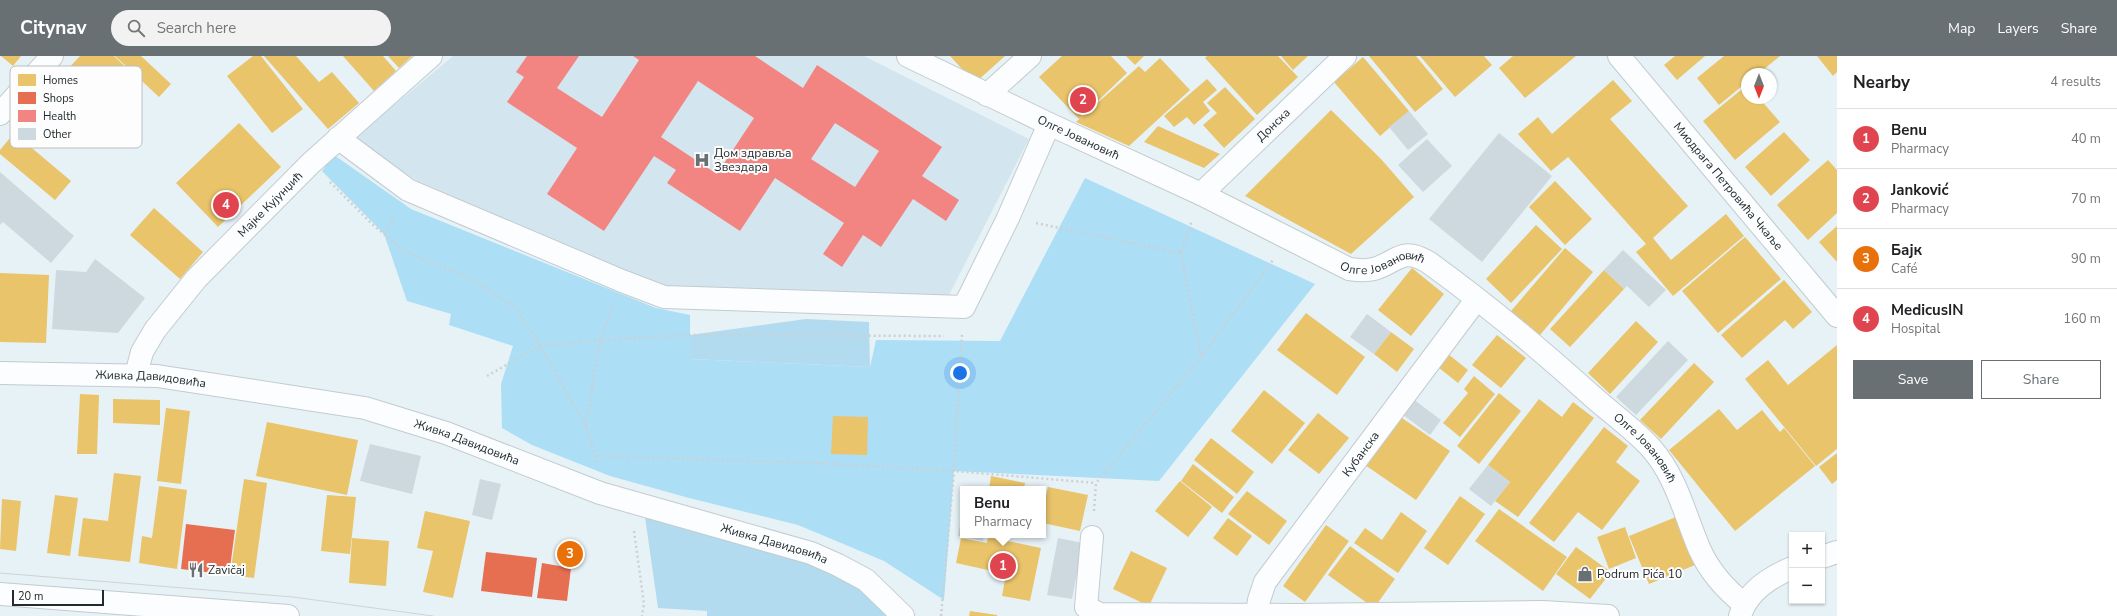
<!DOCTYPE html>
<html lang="en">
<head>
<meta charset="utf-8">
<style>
  :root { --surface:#fff; --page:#f2f2f2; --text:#202124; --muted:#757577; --line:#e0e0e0; --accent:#687074 }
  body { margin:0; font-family:"Nunito Sans",sans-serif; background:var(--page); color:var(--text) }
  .controls { position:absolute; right:12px; bottom:12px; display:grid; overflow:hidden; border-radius:0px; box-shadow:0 1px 3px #0004 }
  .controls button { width:36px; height:36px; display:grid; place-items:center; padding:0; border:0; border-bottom:1px solid var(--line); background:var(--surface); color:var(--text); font:20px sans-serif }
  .compass { position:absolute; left:1741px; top:12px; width:36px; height:36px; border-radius:50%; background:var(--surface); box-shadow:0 1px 3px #0004; rotate:180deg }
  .scale { position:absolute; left:12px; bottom:10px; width:92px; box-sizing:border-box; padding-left:4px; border:2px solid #232a2d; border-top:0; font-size:11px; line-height:14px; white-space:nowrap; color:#232a2d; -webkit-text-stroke:3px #fdfdfd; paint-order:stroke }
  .you { position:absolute; left:960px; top:317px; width:14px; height:14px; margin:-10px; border:3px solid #fff; border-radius:50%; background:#1a73e8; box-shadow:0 0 0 6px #1a73e833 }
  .badge { display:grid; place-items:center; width:26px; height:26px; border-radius:50%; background:var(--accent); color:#fff; font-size:13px; font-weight:700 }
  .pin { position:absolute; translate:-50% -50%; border:2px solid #fff; box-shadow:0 1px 4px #0006 }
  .popup { position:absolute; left:960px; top:430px; width:86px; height:52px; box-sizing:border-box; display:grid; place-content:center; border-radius:0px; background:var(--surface); filter:drop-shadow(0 1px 3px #0005); font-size:13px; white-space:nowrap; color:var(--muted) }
  .popup b { font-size:15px; color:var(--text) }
  .popup::after { content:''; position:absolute; left:50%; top:100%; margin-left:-8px; border:8px solid transparent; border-top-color:var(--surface) }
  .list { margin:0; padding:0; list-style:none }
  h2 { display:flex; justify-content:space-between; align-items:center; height:52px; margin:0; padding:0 16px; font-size:17px }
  h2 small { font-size:13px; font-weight:400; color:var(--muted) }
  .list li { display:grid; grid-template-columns:26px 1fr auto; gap:12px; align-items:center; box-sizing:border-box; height:60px; padding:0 16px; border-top:1px solid var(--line) }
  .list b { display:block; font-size:15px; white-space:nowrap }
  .list p { margin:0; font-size:13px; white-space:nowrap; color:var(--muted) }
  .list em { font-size:13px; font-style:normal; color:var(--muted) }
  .actions { display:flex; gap:8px; padding:12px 16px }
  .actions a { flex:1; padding:9px 0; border:1px solid var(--accent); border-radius:0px; text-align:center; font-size:14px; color:var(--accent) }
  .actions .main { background:var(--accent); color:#fff }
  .icon { flex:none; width:22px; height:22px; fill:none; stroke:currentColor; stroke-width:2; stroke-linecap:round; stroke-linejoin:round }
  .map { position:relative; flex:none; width:1837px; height:560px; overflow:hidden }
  header { display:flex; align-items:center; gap:24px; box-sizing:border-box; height:56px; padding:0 20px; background:var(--accent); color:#fff }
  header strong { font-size:19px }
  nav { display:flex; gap:22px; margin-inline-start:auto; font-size:14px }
  .search { width:280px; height:36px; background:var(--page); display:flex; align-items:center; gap:10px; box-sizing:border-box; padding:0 14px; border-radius:22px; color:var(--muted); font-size:15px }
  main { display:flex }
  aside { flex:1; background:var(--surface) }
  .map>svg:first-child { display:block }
  .built { fill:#d3e6ef }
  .green { fill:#b2dbf0 }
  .forest { fill:#acdef5 }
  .homes { fill:#e9c46a }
  .shops { fill:#e76f51 }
  .health { fill:#f28482; fill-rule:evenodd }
  .building { fill:#cdd9df }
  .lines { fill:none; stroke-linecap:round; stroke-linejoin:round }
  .minor-casing { stroke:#c3cbcf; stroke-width:24 }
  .major-casing { stroke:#c3cbcf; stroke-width:24 }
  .path { stroke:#cdd0d2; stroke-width:2.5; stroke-dasharray:2 3; stroke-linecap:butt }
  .minor { stroke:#fbfdfe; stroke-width:22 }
  .major { stroke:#fbfdfe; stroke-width:22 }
  .tram { stroke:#cfd3d4; stroke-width:1 }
  .labels { text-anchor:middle; stroke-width:4; stroke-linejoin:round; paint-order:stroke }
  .street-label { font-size:12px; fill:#232a2d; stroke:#fdfdfd }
  .poi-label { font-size:12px; fill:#232a2d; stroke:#fdfdfd; text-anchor:start }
  .key { fill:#fdfdfd; stroke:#bcbebf; stroke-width:1 }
  .key-label { font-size:11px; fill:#232a2d }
</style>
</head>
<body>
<header>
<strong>Citynav</strong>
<div class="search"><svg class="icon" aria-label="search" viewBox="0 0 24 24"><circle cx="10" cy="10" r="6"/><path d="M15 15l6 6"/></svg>Search here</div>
<nav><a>Map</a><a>Layers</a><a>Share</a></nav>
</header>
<main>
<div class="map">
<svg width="1837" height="560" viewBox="0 0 1837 560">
  <rect width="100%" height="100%" fill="#e7f2f7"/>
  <path class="built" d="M 453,0 L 864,0 L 1029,83 L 949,239 L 669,231 L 623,214 L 416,124 L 354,83 Z"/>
  <g class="green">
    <path d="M 806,263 L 869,266 L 870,311 L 690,303 L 690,279 Z"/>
    <path d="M 645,461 L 810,506 L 866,535 L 892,560 L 707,560 L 707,555 L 658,552 Z"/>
  </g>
  <path class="forest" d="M 334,99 L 411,153 L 656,252 L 690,259 L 690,303 L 870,311 L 876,284 L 1000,285 L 1085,122 L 1315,228 L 1159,425 L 954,415 L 944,544 L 884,505 L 798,469 L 689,442 L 610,420 L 532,389 L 502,372 L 501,328 L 513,290 L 449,269 L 451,258 L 407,245 L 384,178 L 322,115 Z"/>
  <g class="homes">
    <path d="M 1,0 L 21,0 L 13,10 Z"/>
    <path d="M 80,0 L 114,0 L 140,25 L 109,58 L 65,16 Z"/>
    <path d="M 115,0 L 141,0 L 171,28 L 159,41 Z"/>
    <path d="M 253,0 L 261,0 L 303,53 L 272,77 L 227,20 Z"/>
    <path d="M 264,0 L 296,0 L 319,26 L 332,16 L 359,47 L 328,73 Z"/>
    <path d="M 343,0 L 383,0 L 396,15 L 374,35 Z"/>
    <path d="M 388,0 L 412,0 L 399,12 Z"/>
    <path d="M 950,0 L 1005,0 L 975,27 Z"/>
    <path d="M 1062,0 L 1111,0 L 1127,17 L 1079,63 L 1039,21 Z"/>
    <path d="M 1126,0 L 1144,0 L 1135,9 Z"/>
    <path d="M 1207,0 L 1278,0 L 1298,21 L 1257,59 L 1205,2 Z"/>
    <path d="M 1281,0 L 1308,0 L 1293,14 Z"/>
    <path d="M 1369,0 L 1416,0 L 1443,33 L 1415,56 Z"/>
    <path d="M 1420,0 L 1484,0 L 1492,9 L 1455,41 Z"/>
    <path d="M 1513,0 L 1576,0 L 1525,42 L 1499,12 Z"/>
    <path d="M 1675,0 L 1705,0 L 1677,24 L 1664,9 Z"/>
    <path d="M 1724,0 L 1780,0 L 1758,18 L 1747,18 L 1747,26 L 1719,49 L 1697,22 Z"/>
    <path d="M 1817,0 L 1837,0 L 1837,16 L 1833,20 Z"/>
    <path d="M 1363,1 L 1409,55 L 1380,80 L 1334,26 Z"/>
    <path d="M 1160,2 L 1190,34 L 1129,90 L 1076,66 L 1139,10 L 1145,16 Z"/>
    <path d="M 1207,23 L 1217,34 L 1203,46 L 1210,55 L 1194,69 L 1187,61 L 1174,71 L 1164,60 Z"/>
    <path d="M 1613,24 L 1632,45 L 1610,63 L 1688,150 L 1653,182 L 1671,204 L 1726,158 L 1744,180 L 1673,240 L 1636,196 L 1646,188 L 1568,101 L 1551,115 L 1518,78 L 1538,61 L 1552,78 Z"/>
    <path d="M 1747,29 L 1747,42 L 1759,42 L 1780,66 L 1735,104 L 1703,65 Z"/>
    <path d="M 1225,31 L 1255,63 L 1224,92 L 1203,69 L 1217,57 L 1207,47 Z"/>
    <path d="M 1331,54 L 1381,103 L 1414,141 L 1351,198 L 1245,140 Z"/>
    <path d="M 239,67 L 281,111 L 218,171 L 176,127 Z"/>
    <path d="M 1158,70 L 1220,98 L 1204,112 L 1144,86 Z"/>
    <path d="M 1784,76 L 1810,104 L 1771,140 L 1745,111 Z"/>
    <path d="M 14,77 L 71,125 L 55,144 L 0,98 L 0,94 Z"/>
    <path d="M 1828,104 L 1837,114 L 1837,157 L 1808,184 L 1777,149 Z"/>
    <path d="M 1555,125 L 1592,163 L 1565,189 L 1529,151 Z"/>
    <path d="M 154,152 L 203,196 L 180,223 L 130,179 Z"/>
    <path d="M 1536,169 L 1562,193 L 1511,247 L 1486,223 Z"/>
    <path d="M 1837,170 L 1837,206 L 1819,186 Z"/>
    <path d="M 1745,181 L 1781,223 L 1718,277 L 1682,235 Z"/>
    <path d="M 1565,192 L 1593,216 L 1540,279 L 1511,255 Z"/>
    <path d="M 1412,212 L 1444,238 L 1411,280 L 1378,254 Z"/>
    <path d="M 1604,214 L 1624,233 L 1570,291 L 1550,273 Z"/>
    <path d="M 0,217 L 49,219 L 46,287 L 0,286 Z"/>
    <path d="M 1784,224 L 1812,256 L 1793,273 L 1785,264 L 1742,302 L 1721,279 Z"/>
    <path d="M 1306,257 L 1365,301 L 1337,339 L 1277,294 Z"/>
    <path d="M 1636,265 L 1658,286 L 1610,338 L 1588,317 Z"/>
    <path d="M 1391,276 L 1414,293 L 1397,316 L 1374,298 Z"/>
    <path d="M 1497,279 L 1526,302 L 1501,332 L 1472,309 Z"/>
    <path d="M 1837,289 L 1837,393 L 1816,410 L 1745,323 L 1768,304 L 1788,329 Z"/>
    <path d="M 1448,298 L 1468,314 L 1458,327 L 1438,311 Z"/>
    <path d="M 1694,307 L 1714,326 L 1661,383 L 1640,364 Z"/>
    <path d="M 1474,320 L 1495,338 L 1460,381 L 1443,367 L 1468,337 L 1464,333 Z"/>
    <path d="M 1264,334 L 1305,367 L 1272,408 L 1231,375 Z"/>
    <path d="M 1499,337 L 1521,355 L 1479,408 L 1457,390 Z"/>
    <path d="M 80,338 L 99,339 L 97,398 L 77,398 Z"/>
    <path d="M 113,343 L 160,344 L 160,369 L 113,367 Z"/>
    <path d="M 1539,343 L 1562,361 L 1573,346 L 1594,362 L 1518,461 L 1495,445 L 1510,426 L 1488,409 Z"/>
    <path d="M 166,352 L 190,355 L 181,428 L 157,425 Z"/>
    <path d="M 1719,353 L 1737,374 L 1762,354 L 1780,376 L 1784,372 L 1815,410 L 1735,475 L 1669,394 Z"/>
    <path d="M 1318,357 L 1349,382 L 1319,418 L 1288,394 Z"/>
    <path d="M 833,360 L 868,361 L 867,399 L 831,398 Z"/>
    <path d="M 1399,360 L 1450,395 L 1416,444 L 1365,409 Z"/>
    <path d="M 267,366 L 358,384 L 347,439 L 256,420 Z"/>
    <path d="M 1604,371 L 1628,390 L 1616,406 L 1640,425 L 1602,474 L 1578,456 L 1554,486 L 1529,467 Z"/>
    <path d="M 1211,382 L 1254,416 L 1237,438 L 1194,404 Z"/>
    <path d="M 1837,397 L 1837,424 L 1832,428 L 1819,411 Z"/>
    <path d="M 1193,408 L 1234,441 L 1222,457 L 1181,425 Z"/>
    <path d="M 114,417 L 141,420 L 130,506 L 78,500 L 83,462 L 108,465 Z"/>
    <path d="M 991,420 L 1025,427 L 1024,433 L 989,433 Z"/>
    <path d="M 244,423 L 267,427 L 254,522 L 230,519 Z"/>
    <path d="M 1180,425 L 1212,451 L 1188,481 L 1155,455 Z"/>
    <path d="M 159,430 L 187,434 L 177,513 L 139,507 L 142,480 L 152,482 Z"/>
    <path d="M 1048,431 L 1088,439 L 1080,475 L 1043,467 L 1043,440 L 1046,440 Z"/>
    <path d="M 1247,435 L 1287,465 L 1269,489 L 1228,458 Z"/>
    <path d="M 55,439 L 78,442 L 70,500 L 47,497 Z"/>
    <path d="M 327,439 L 356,441 L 350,498 L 321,495 Z"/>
    <path d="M 1460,440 L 1485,458 L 1448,509 L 1424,492 Z"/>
    <path d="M 2,443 L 21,445 L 16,495 L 0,493 Z"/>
    <path d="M 1499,453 L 1567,501 L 1543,535 L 1475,485 Z"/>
    <path d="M 425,455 L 470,465 L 453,542 L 423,536 L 433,495 L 417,492 Z"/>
    <path d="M 1401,456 L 1427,475 L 1398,517 L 1354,487 L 1365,472 L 1382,484 Z"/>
    <path d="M 1676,461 L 1695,509 L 1649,528 L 1629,480 Z"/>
    <path d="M 1228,462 L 1252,480 L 1237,500 L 1213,482 Z"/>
    <path d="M 1326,469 L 1349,485 L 1305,546 L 1283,530 Z"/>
    <path d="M 1625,471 L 1636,502 L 1609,513 L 1597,481 Z"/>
    <path d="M 988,481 L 1041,492 L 1030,545 L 1002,540 L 1006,518 L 956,507 L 961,482 L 987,487 Z"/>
    <path d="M 352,482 L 389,485 L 386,530 L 349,527 Z"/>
    <path d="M 1350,490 L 1395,523 L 1374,552 L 1328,519 Z"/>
    <path d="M 1576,491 L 1611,516 L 1590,543 L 1556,518 Z"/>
    <path d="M 1131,495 L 1167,512 L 1149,550 L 1113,533 Z"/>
    <path d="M 970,555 L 997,559 L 997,560 L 969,560 Z"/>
  </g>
  <g class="shops">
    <path d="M 186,468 L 235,474 L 229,519 L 181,513 Z"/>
    <path d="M 486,496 L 537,502 L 532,541 L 481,535 Z"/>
    <path d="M 542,507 L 571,512 L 567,545 L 537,542 Z"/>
  </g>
  <path class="health" d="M 527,0 L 579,0 L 557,32 L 602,61 L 639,4 L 633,0 L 755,0 L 803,32 L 817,9 L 942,91 L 922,120 L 959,144 L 946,165 L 913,143 L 881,191 L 863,179 L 842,211 L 823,198 L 844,167 L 775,122 L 740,175 L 667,127 L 676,114 L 654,100 L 604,175 L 547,138 L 577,92 L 507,46 L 524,21 L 516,16 ZM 698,25 L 754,62 L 717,118 L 661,81 ZM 835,67 L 879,95 L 855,131 L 811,103 Z"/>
  <g class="building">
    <path d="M 1409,55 L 1428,78 L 1408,94 L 1389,71 Z"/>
    <path d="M 1499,77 L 1552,120 L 1482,206 L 1429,163 Z"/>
    <path d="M 1427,83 L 1452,110 L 1423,136 L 1398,109 Z"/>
    <path d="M 0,116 L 74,180 L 51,207 L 3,166 L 0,169 Z"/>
    <path d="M 1623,194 L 1666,234 L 1649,251 L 1627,230 L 1624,233 L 1604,214 Z"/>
    <path d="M 95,203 L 145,242 L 118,277 L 52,273 L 56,214 L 86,216 Z"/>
    <path d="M 1367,258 L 1391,276 L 1374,298 L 1350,281 Z"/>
    <path d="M 1668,285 L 1688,304 L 1636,359 L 1616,341 Z"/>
    <path d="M 1413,343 L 1441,364 L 1430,379 L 1402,358 Z"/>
    <path d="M 370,388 L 421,400 L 412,438 L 360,425 Z"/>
    <path d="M 1488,409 L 1510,426 L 1491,450 L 1469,433 Z"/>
    <path d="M 480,423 L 501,428 L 492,464 L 472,459 Z"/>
    <path d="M 962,459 L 963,479 L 984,479 L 983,485 L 958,480 Z"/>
    <path d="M 1058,482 L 1083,487 L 1072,543 L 1047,539 Z"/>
  </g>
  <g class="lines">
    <defs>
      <g id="minor">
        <path id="s1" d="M 908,0 L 1049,68 L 1201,138 L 1349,213 C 1356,214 1366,215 1374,213 C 1398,206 1401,190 1428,206 C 1485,247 1540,293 1592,340 C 1611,357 1634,373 1651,392 C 1676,420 1685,459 1699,492 C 1709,515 1725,533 1744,548"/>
        <path id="s2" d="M 1619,0 L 1837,260"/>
        <path d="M 987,39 L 1030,0"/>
        <path d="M 0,58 L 52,0"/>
        <path d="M 338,82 L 408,134 L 622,225 L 664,241 L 964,251 L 1008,162 L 1049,68"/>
        <path id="s3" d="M 1201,138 L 1345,0"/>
        <path id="s4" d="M 0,317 L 157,320 L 365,352 L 446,377 L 600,437 L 811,497 L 838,509 L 866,524 L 903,560"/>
        <path id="s5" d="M 136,319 L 142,296 L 155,274 L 196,223 L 311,107 L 431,0"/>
        <path d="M 1092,481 L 1086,551 L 1100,558 L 1295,559 L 1543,556 L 1608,560"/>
        <path id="s6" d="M 1257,558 L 1259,544 L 1265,526 L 1476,244"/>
      </g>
      <g id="major">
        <path d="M 1822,501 L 1837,496"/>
        <path d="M 0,538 L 288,560"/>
        <path d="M 1740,560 C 1747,536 1770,521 1792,512"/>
      </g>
    </defs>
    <use href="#minor" class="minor-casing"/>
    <use href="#major" class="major-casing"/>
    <g class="path">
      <path d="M 330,126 L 372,168 L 404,195 L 469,222 L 515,251 L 540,290 L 586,370 L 597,406"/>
      <path d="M 1036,167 L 1181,197 L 1201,300"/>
      <path d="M 384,178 L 396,157"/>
      <path d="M 1181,197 L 1192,164"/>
      <path d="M 487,320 L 540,290 L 600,284 L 690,279 L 944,280"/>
      <path d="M 586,370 L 600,284 L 613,250"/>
      <path d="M 597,400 L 818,407 L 954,415 L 1096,427"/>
      <path d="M 1094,455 L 1096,427 L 1201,301 L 1273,204"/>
      <path d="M 634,475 L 644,548 L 642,560"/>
      <path d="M 941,560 L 954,415 L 962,277"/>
    </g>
    <use href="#minor" class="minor"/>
    <use href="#major" class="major"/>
    <path class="tram" d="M 0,517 L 293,541 L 433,560"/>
  </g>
  <defs>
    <symbol id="hospital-bare" viewBox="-9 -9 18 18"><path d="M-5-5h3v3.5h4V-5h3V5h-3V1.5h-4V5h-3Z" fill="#687074" stroke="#fdfdfd" stroke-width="2.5" paint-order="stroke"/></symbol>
    <symbol id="restaurant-bare" viewBox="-9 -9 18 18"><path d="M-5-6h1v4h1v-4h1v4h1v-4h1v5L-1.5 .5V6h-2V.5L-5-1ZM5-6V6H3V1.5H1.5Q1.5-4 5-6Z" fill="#687074" stroke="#fdfdfd" stroke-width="2.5" paint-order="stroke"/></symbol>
    <symbol id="shop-bare" viewBox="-9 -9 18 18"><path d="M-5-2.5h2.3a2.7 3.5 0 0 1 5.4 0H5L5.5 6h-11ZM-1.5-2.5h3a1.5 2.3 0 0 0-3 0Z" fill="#687074" stroke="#fdfdfd" stroke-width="2.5" paint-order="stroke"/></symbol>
  </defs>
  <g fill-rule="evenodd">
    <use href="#hospital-bare" x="691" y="93" width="22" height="22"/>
    <use href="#restaurant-bare" x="185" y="503" width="22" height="22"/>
    <use href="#shop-bare" x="1574" y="507" width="22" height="22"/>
  </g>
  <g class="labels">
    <g class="street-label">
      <text dy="4" stroke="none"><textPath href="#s3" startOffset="100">Донска</textPath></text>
      <text dy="4" stroke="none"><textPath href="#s1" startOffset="189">Олге Јовановић</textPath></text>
      <text dy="4" stroke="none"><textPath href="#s2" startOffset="170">Миодрага Петровића Чкаље</textPath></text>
      <text dy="4" stroke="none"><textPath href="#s5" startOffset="220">Мајке Кујунџић</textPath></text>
      <text dy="4" stroke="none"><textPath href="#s1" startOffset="525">Олге Јовановић</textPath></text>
      <text dy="4" stroke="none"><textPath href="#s4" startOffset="151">Живка Давидовића</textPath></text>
      <text dy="4" stroke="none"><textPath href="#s4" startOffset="475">Живка Давидовића</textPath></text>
      <text dy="4" stroke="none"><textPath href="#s1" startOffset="860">Олге Јовановић</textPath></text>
      <text dy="4" stroke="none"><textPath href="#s6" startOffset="193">Кубанска</textPath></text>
      <text dy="4" stroke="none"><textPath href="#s4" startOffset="799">Живка Давидовића</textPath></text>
    </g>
    <g class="poi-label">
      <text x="714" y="101">Дом здравља<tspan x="714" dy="14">Звездара</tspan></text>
      <text x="208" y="518">Zavičaj</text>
      <text x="1597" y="522">Podrum Pića 10</text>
    </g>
  </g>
  <rect x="10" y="10" width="132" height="82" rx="6" class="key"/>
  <rect x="18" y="18" width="18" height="12" fill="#e9c46a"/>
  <rect x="18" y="36" width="18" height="12" fill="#e76f51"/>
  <rect x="18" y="54" width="18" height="12" fill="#f28482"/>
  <rect x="18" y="72" width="18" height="12" fill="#cdd9df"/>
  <g class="key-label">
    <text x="43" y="28">Homes</text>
    <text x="43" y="46">Shops</text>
    <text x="43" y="64">Health</text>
    <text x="43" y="82">Other</text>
  </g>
</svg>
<div class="controls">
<button>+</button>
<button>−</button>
</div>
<svg class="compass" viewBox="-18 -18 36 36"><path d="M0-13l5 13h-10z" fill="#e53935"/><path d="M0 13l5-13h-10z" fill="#757577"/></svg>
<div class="scale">20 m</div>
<div class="you"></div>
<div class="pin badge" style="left:1003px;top:510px;background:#e0444e">1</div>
<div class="popup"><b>Benu</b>Pharmacy</div>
<div class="pin badge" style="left:1083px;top:44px;background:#e0444e">2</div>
<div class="pin badge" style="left:570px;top:498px;background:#e8710a">3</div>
<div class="pin badge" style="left:226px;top:149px;background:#e0444e">4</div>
</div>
<aside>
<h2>Nearby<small>4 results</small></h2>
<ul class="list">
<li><span class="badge" style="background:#e0444e">1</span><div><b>Benu</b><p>Pharmacy</p></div><em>40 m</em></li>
<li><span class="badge" style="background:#e0444e">2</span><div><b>Janković</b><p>Pharmacy</p></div><em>70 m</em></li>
<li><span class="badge" style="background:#e8710a">3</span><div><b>Бајк</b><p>Café</p></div><em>90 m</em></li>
<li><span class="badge" style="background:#e0444e">4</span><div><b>MedicusIN</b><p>Hospital</p></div><em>160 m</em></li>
</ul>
<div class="actions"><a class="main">Save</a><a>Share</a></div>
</aside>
</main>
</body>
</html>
